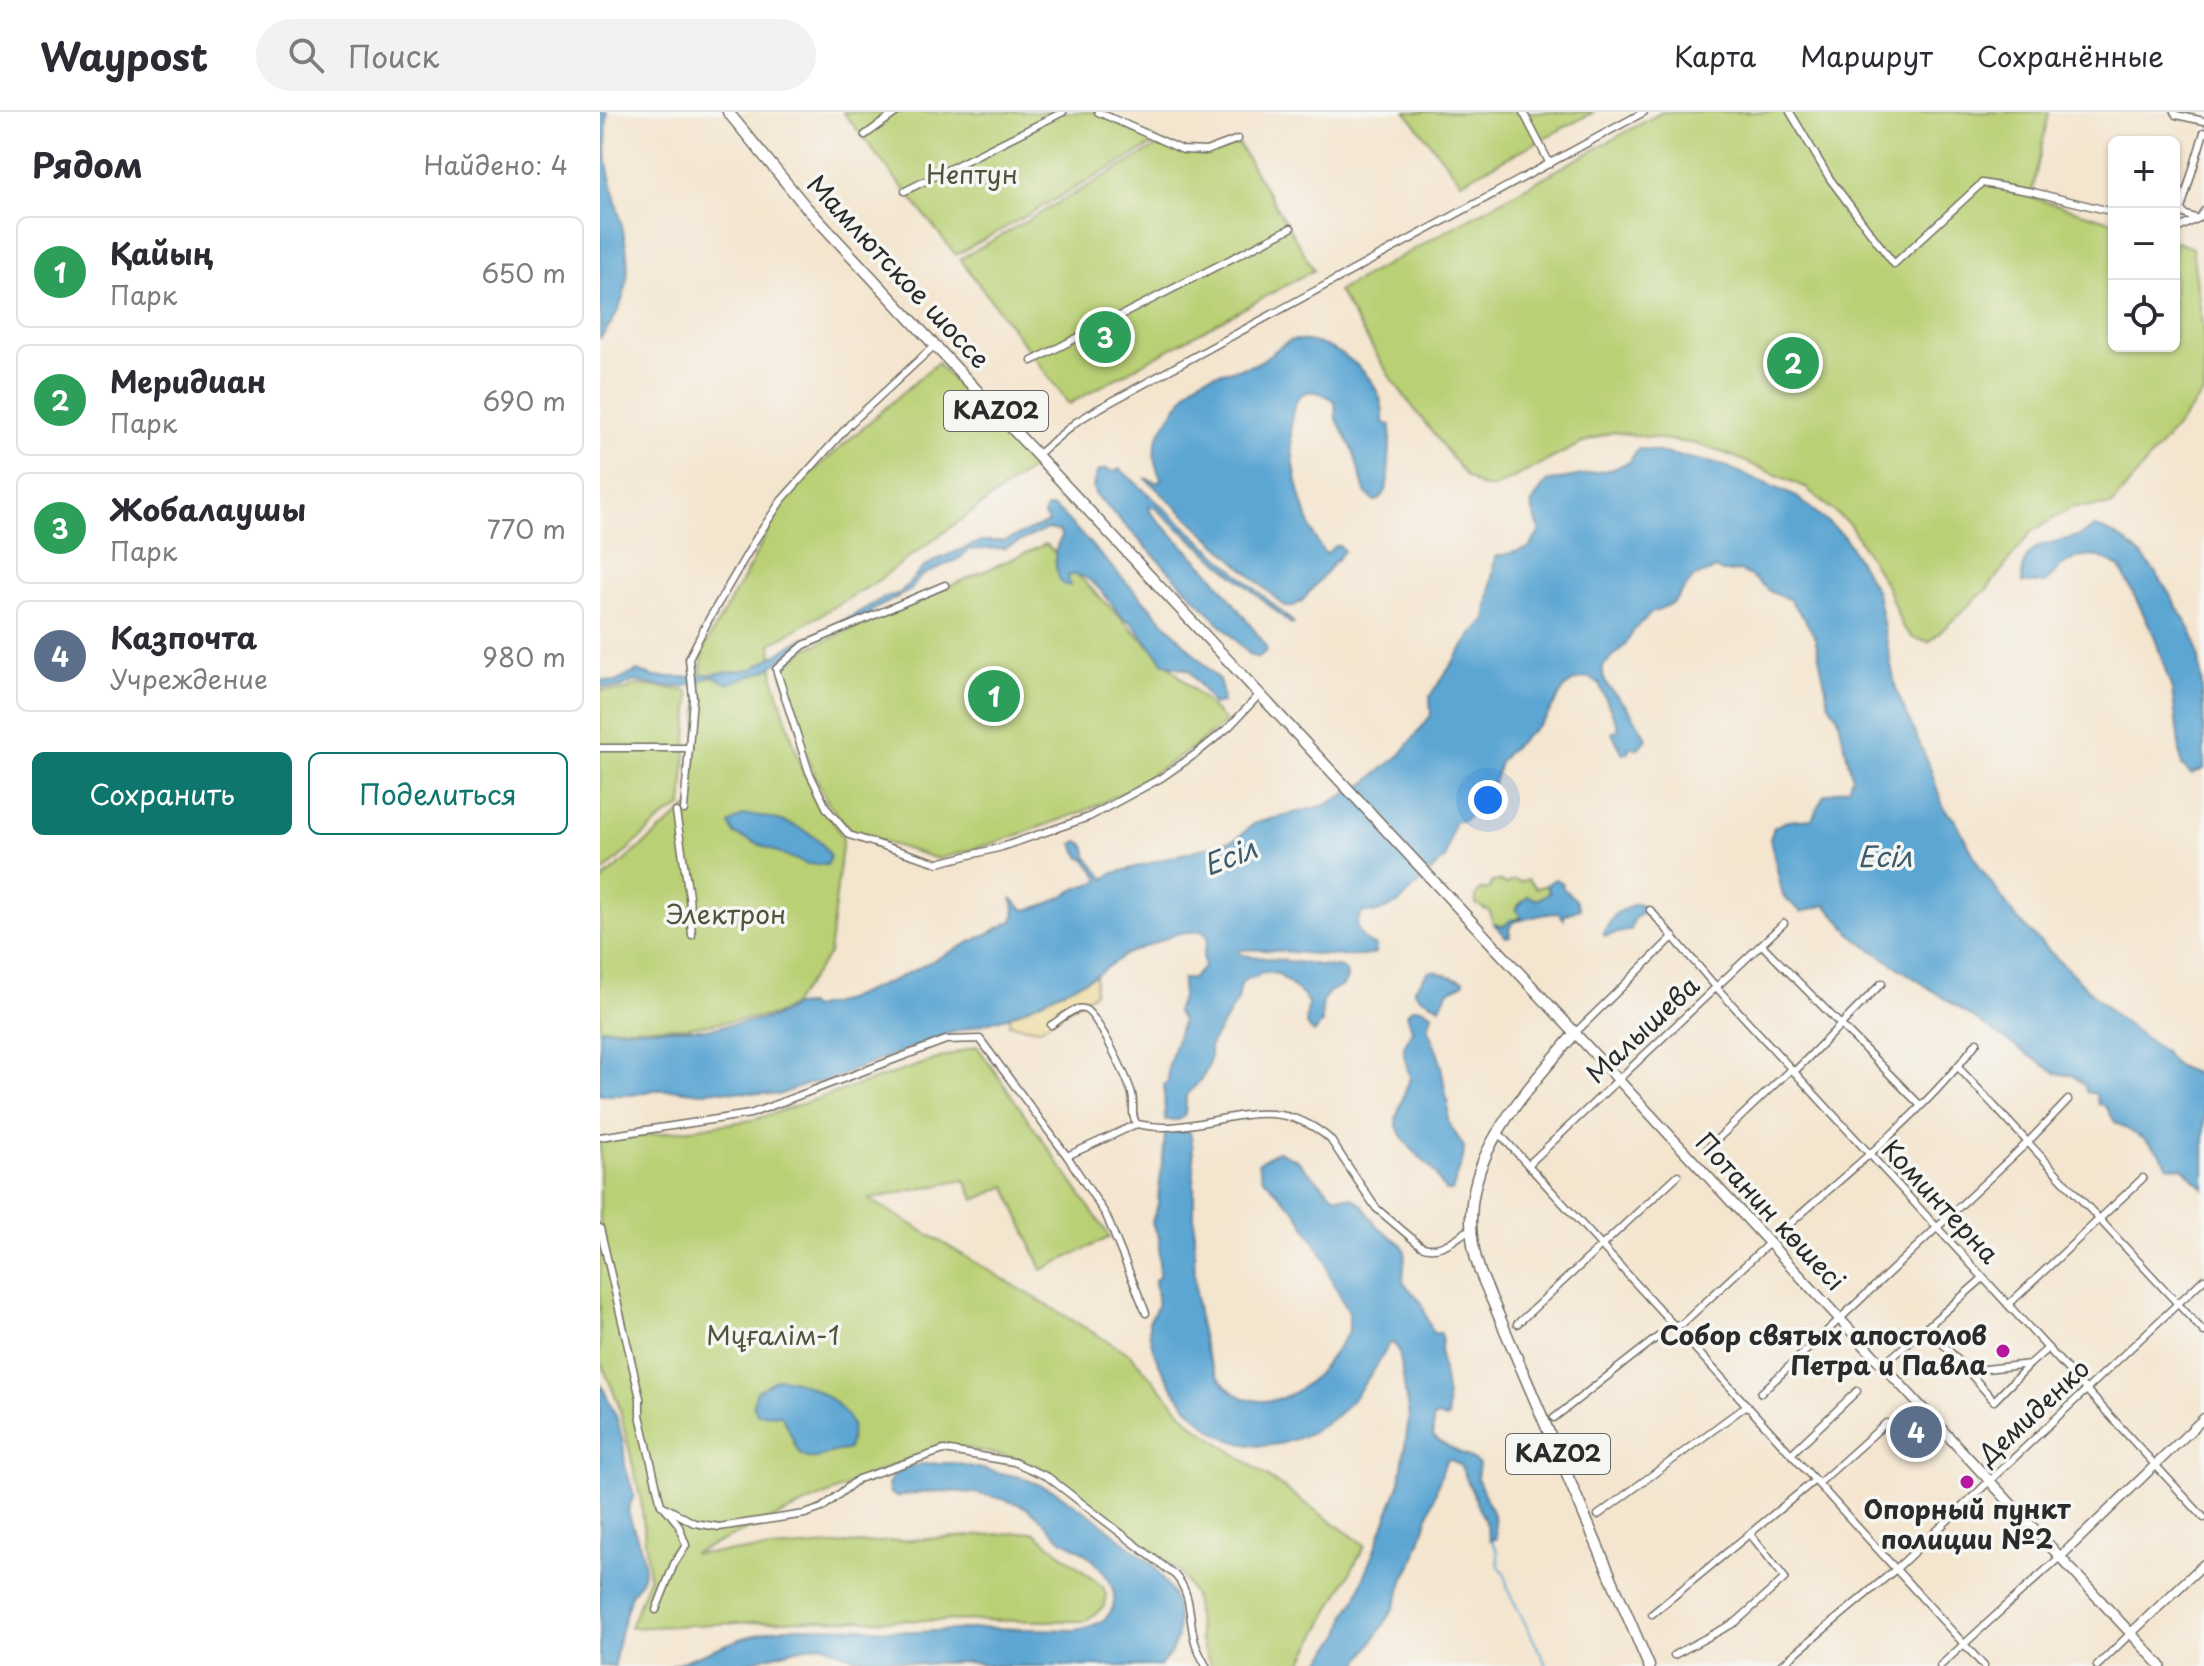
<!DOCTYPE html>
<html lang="ru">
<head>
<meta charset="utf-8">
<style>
  :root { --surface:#fff; --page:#f2f2f3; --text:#2b2b33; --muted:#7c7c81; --line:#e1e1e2; --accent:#0f766e }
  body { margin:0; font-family:"Playpen Sans",sans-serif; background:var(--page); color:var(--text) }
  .controls { position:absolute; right:24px; top:24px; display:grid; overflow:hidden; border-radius:12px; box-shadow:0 2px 6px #0004 }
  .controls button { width:72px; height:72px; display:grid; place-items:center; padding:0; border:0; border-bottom:2px solid var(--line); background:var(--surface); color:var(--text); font:40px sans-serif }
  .you { position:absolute; left:888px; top:688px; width:28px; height:28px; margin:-20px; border:6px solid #fff; border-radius:50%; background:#1a73e8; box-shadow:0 0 0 12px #1a73e833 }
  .badge { display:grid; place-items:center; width:52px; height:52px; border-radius:50%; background:var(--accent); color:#fff; font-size:26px; font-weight:700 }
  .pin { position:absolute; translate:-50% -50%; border:4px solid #fff; box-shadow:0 2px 8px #0006 }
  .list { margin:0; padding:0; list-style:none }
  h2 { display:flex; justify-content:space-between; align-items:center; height:104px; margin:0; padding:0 32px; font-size:34px }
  h2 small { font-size:26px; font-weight:400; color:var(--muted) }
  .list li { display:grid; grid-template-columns:52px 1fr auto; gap:24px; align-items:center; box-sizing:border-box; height:112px; margin:0 16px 16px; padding:0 16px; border:2px solid var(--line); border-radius:12px }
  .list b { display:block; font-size:30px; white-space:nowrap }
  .list p { margin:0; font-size:26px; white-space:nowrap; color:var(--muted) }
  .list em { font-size:26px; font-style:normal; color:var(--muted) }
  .actions { display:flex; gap:16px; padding:24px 32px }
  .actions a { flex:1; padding:18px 0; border:2px solid var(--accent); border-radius:12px; text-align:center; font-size:28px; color:var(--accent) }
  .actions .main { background:var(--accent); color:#fff }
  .icon { flex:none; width:44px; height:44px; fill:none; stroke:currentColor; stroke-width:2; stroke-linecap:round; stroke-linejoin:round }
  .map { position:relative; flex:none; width:1604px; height:1554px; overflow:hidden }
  header { display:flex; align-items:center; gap:48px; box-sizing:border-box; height:112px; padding:0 40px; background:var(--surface); border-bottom:2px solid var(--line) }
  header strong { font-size:38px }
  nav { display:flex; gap:44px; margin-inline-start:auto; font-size:28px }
  .search { width:560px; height:72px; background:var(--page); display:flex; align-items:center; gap:20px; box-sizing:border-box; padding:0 28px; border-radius:44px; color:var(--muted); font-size:30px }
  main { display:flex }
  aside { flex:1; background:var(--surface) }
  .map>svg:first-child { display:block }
  .green { fill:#bad074; stroke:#727e50; stroke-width:2 }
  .sand { fill:#eeda9e; stroke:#8c8264; stroke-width:2 }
  .water { fill:#5ba6d3; stroke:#43687f; stroke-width:2 }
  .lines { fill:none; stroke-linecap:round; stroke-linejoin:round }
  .stream { stroke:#5ba6d3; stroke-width:2 }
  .minor-casing { stroke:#716c64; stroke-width:9 }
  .tertiary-casing { stroke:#716c64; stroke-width:11 }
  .secondary-casing { stroke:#716c64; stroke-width:12 }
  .trunk-casing { stroke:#716c64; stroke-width:13 }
  .minor { stroke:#fff; stroke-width:6 }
  .tertiary { stroke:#fff; stroke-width:8 }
  .secondary { stroke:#fff; stroke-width:9 }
  .trunk { stroke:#fff; stroke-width:10 }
  .poi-dot { fill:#b5179e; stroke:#f6f6f2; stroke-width:3 }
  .labels { text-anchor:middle; stroke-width:7; stroke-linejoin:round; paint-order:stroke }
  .shield { fill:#f6f6f2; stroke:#686867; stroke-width:2 }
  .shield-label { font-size:24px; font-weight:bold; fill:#2b2b2b }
  .park-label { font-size:26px; fill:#4f543d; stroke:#f6f6f2 }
  .street-label { font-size:26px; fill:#2b2b2b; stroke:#f6f6f2 }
  .poi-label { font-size:26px; font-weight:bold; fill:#2b2b2b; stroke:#f6f6f2; text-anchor:end }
  .water-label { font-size:28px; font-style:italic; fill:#3e5c6e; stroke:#f6f6f2 }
</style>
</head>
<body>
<header>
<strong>Waypost</strong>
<div class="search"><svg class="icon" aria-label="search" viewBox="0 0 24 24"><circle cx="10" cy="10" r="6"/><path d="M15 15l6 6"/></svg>Поиск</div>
<nav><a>Карта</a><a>Маршрут</a><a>Сохранённые</a></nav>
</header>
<main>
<aside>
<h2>Рядом<small>Найдено: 4</small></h2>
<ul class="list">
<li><span class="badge" style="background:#2e9e5b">1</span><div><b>Қайың</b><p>Парк</p></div><em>650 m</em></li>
<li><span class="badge" style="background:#2e9e5b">2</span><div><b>Меридиан</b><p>Парк</p></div><em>690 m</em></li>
<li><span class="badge" style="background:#2e9e5b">3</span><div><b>Жобалаушы</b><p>Парк</p></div><em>770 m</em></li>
<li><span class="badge" style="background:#5c6f8a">4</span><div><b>Казпочта</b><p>Учреждение</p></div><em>980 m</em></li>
</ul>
<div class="actions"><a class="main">Сохранить</a><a>Поделиться</a></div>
</aside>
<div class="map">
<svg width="1604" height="1554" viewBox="0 0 1604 1554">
  <rect width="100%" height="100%" fill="#f6f6f2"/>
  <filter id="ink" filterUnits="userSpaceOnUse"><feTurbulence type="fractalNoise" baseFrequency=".0125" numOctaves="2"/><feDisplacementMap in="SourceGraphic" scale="16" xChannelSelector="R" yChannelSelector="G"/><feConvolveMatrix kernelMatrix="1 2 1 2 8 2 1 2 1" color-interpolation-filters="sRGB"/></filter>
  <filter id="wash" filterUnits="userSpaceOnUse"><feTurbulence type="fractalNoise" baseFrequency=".006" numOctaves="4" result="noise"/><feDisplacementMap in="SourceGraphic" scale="32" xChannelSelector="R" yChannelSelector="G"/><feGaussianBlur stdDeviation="1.8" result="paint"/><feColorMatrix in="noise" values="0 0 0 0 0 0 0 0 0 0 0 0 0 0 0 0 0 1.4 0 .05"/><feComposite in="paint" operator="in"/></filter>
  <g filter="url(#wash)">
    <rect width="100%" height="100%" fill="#f4e5cf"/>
    <g class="green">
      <path d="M 243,0 L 494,0 L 559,29 L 356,143 Z"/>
      <path d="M 806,0 L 994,0 L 861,70 Z"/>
      <path d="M 1062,0 L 1449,0 L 1431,85 L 1514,110 L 1514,234 L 1574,234 L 1574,129 L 1592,136 L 1604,226 L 1604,281 L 1511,394 L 1473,395 L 1431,420 L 1388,476 L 1329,530 L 1313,526 L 1302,514 L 1287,475 L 1250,413 L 1205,375 L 1130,343 L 1096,332 L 1013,320 L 984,330 L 894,376 L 880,374 L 866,364 L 792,268 L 738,179 Z"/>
      <path d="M 563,31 C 591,44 610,43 638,31 L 714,158 L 469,292 L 360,147 Z"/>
      <path d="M 337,251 L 435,354 L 273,472 L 171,532 L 174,568 L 201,655 L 243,726 L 229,842 L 192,893 L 175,903 L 87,915 L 0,916 L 0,774 L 4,766 L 91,693 L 103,537 L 149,456 L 186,383 Z"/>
      <path d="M 446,432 L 626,610 L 594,635 L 524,680 L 487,698 L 401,729 L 338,747 L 252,720 L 228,691 L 209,650 L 181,558 L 206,537 Z"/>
      <path d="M 37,573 L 88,579 L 90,586 L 82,695 L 65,704 L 0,763 L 0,578 L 24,579 Z"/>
      <path d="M 928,767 L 936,776 L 946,773 L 950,780 L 937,788 L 924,789 L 918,793 L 922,806 L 911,808 L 902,815 L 893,811 L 890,800 L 876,792 L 876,784 L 880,778 L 889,777 L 892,770 L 900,769 L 907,772 L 913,768 L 921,770 Z"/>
      <path d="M 377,934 L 510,1125 L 442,1158 L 406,1074 L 375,1088 L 365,1068 L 269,1087 L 531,1243 L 591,1311 L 765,1433 L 700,1554 L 611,1554 L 600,1528 L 594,1484 L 580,1460 L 451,1361 L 417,1346 L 342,1332 L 92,1442 L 434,1420 L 503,1475 L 506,1483 L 504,1495 L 485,1509 L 203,1508 L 30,1516 L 49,1466 L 41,1388 L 18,1290 L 0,1248 L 0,1030 L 153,1008 Z"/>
    </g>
    <path class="sand" d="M 496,863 L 494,881 L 439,917 L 409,912 L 410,904 Z"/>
    <g class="water">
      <path d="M 0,0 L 7,0 C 7,16 5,34 7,50 C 18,116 51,165 0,226 Z"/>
      <path d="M 693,228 C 735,227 787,265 783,311 L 791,313 L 788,367 L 786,378 L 779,388 L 774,389 L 765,380 L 753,338 L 736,306 L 735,289 C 658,236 700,419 726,442 L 735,434 L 740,434 L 744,439 L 702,489 L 692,495 L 685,495 L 545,366 L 559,371 L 561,366 C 545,337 561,317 578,293 C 585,283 591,272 603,266 C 620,258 640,259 657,251 C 670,245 678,233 693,228 Z"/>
      <path d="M 1038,336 L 1123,353 L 1197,385 L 1243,423 L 1277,480 L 1296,578 L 1329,653 L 1344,697 L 1355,708 L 1380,755 L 1417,807 L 1513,902 L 1564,940 L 1575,953 L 1604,965 L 1604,1077 L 1583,1056 L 1568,1054 L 1560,1041 L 1544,1027 L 1515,1010 L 1505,993 L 1498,992 L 1496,982 L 1486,980 L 1485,974 L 1472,963 L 1457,962 L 1256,827 L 1226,793 L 1201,800 L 1183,784 L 1170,727 L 1174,715 L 1187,709 L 1212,707 L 1224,683 L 1248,676 L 1252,665 L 1238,605 L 1229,592 L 1215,525 L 1204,506 L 1189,487 L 1171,480 L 1151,464 L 1141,459 L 1123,460 L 1116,457 L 1094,465 L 1073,491 L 1051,501 L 1034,518 L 1025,533 L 1003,554 C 1000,575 1019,583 1029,598 C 1036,607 1041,618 1047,627 L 1037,637 L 1028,635 L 1029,641 L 1023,642 L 1012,621 L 1019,617 L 1018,614 L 999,572 L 988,565 L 974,569 L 965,575 L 945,607 L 907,641 L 900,650 L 890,684 L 865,708 L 854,710 L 846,745 L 798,792 L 774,801 L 763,800 C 750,815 761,828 776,834 L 775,841 C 761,851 667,834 640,838 L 640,842 L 643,843 L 741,856 L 746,859 L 747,866 L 743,874 C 721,879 721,893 722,911 L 714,921 L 706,913 L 708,891 L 704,884 L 678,862 L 663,860 L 656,865 L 648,866 L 641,872 L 638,888 L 610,933 C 612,958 602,967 586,984 L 585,1002 L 579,1008 L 565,1008 L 564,973 L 568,969 L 568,956 L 582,909 L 576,899 L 582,884 L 582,867 L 592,867 L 604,855 L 603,843 L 608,827 L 602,819 L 579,821 L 526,842 L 496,863 L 410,904 L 344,923 L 224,970 L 211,971 L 178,983 L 113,978 L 101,981 L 78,978 L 54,978 L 32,983 L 0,983 L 0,917 L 107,917 L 175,905 L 194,894 L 208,893 L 212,896 L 245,888 L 298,866 L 413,809 L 415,797 L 411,786 L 424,798 C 450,793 452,790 474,778 C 482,773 492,773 500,768 L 499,765 L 486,748 L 481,746 L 473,732 L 478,729 C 486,732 487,737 487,745 L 505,767 L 511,762 L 636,727 L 655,711 L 726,693 L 764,672 L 801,642 L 831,603 L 830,584 L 871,524 L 886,508 L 895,445 L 929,436 L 940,419 L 931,393 L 946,370 L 1013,357 L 1029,350 Z"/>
      <path d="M 506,357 L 513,360 L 520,357 L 694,511 L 692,513 L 555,396 L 549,394 L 551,401 L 613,464 L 664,531 L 667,538 L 658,546 L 650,543 L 495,382 C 492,373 494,368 498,359 Z"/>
      <path d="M 446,396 L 454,396 L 461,401 L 619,568 L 623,583 L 622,591 L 613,593 L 589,558 L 565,552 L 531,510 L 523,506 C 509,491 492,457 468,464 L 470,474 L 462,472 C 454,458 452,437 462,425 L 459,419 L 447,417 L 405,436 L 368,438 L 360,446 L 321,464 L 311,478 L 273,498 L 265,507 L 248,511 L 239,518 L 203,531 L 167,558 L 128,572 L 113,564 L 83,575 L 58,574 L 34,569 L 21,576 L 0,575 L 0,568 L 16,570 L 37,559 L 55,565 L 87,565 L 152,557 L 204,526 L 230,517 L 283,486 L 300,481 L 323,456 L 336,448 L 382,429 L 405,429 L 449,410 L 444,404 Z"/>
      <path d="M 1495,415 C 1535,426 1558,461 1577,495 C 1583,506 1591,516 1595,528 C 1604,560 1604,622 1604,657 L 1591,662 L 1582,654 L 1572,578 L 1554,523 L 1520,455 L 1500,445 L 1481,444 L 1462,453 L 1445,471 L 1422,471 C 1420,419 1463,438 1495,415 Z"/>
      <path d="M 144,703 C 172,703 220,717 230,745 L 227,753 L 206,752 L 134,722 L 129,712 Z"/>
      <path d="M 955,767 L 963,771 L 962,775 L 976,788 L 980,797 L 964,803 L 964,807 L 959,801 C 943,801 929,807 913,810 L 909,817 L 910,824 L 906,825 L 893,811 L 903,815 L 911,808 L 922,806 L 916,797 L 928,784 L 937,788 L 950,781 L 946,773 Z"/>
      <path d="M 1034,792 L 1041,793 L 1045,798 L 1034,807 L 1031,818 L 1005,824 L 1003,821 L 1015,802 Z"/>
      <path d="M 834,859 L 864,869 L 863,872 L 848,879 L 840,895 L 820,885 L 814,878 L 828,860 Z"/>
      <path d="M 812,896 L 821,896 L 832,901 L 828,917 L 839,945 L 848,992 L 848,1010 L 864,1035 L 863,1047 L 852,1079 L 846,1079 C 842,1074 839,1068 836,1063 C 823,1044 797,1031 796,1006 L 810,966 L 804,943 L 804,935 L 812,918 L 807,902 Z"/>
      <path d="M 568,1017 L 590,1020 C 605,1081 566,1287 662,1289 C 704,1289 729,1249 749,1219 L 749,1201 L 729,1163 L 726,1149 L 696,1099 L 662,1065 L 658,1051 L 678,1039 L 697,1048 L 734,1084 L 753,1086 L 762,1093 L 777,1114 L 802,1133 L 805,1140 L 803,1170 L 821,1190 L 833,1221 L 841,1221 C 844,1230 839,1237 841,1247 C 844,1267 848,1284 848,1305 L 846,1307 L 838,1304 L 833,1306 L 833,1324 C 843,1335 866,1341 879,1352 L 877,1366 L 894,1405 L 896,1427 L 890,1428 L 886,1412 L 861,1354 L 850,1347 L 846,1348 L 814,1448 L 804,1466 L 795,1495 L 757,1554 L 717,1554 L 742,1520 L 746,1503 L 756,1487 L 800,1370 L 809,1306 L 799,1238 L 793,1231 L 788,1232 C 784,1246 774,1257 766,1269 C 741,1309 688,1345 637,1330 C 612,1323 588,1298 573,1276 C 560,1255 548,1234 549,1209 C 563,1187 556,1192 555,1169 L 559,1165 L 559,1125 L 552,1111 C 553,1103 557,1099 558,1092 C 559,1067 565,1044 565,1018 Z"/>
      <path d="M 178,1266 C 202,1267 242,1288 251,1312 C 253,1320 250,1330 248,1337 C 242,1340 237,1338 230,1341 C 191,1360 198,1326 181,1303 L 157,1302 L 153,1292 L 157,1279 Z"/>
      <path d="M 0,1270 L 17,1306 L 23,1330 L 25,1353 L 34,1383 L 28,1398 C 32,1418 45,1437 44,1458 C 44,1471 33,1475 30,1486 C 24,1508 16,1531 15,1554 L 0,1554 Z"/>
      <path d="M 354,1351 L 420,1365 L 455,1379 L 496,1407 L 553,1453 L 573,1483 L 578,1507 L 577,1526 L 570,1542 L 560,1554 L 399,1554 L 369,1550 L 334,1551 L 325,1553 L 289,1547 L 255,1546 L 222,1532 L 197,1537 L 135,1554 L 71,1554 L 140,1527 L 172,1518 L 196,1515 L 259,1516 L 317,1520 L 387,1516 L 475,1518 C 533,1509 519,1466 482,1439 C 475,1434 467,1432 461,1427 C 446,1415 437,1399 418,1392 C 382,1379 335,1375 297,1385 L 290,1381 L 288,1373 C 297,1349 333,1351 354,1351 Z"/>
    </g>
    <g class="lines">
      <path class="stream" d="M 892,1429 L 897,1438 L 899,1454 L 905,1462 L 908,1478 L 947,1554"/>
    </g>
  </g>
  <g filter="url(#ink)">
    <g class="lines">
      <defs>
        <g id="minor">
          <path d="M 498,0 L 583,38 L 606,39 L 638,27"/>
          <path d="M 923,0 L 950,52"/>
          <path d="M 1190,0 L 1230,67 L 1294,152 L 1382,71 L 1433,80 L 1514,100"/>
          <path d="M 1574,0 L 1576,3 L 1604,9"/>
          <path d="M 265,23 L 297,0"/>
          <path d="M 305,79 L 463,0"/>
          <path d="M 1595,106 L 1584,102 L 1581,97 L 1604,20"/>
          <path d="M 1574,115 L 1579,116 L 1599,106 L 1604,99"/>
          <path d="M 432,249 L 691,116"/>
          <path d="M 437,343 L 476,310 L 496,298 L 1044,0"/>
          <path d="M 345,473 L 204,533 L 176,557 L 209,660 L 227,697 L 249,723 L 338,751 L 402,735 L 489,705 L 561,666 L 597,641 L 629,615 L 660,582"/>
          <path d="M 0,636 L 89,636"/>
          <path d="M 84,698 L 93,586 L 89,546 L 109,507 L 157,425 L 181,389 L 250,312 L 335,233"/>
          <path d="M 76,700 L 89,784 L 92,823"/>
          <path d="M 1050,798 L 1117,876 L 1604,1406"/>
          <path d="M 1162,833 L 1320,993"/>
          <path d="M 451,913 C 460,908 474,894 484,897 C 497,901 528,968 532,982 C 535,993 530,1003 537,1012 C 605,1028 665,971 730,1027 L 776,1096 L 821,1134 C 839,1142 855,1127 870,1117"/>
          <path d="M 975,921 L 1073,825"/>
          <path d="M 1358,955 L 1604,1220"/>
          <path d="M 1194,960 L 1282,871"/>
          <path d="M 897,1019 L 1384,1554"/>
          <path d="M 0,1025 L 150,1002 L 346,928 L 380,927 L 467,1044 L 506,1103 L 546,1201"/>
          <path d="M 1108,1036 L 1191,957"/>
          <path d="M 467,1044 L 537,1012"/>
          <path d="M 928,1053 L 1184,811"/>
          <path d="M 0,1116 L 40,1286 L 40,1303 L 61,1393 L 94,1411 L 119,1415 L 205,1402 L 222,1396 L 258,1367 L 344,1338 L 414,1350 L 448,1365 L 575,1463 C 593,1483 588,1506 595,1530 C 597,1538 602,1546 606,1554"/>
          <path d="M 1184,1117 C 1250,1058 1324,1001 1377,930"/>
          <path d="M 1383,1166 L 1327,1215 L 1368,1259 L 1430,1252 L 1448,1236"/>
          <path d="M 1408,1193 L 1543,1066"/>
          <path d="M 917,1212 L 1078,1063"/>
          <path d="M 1283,1253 L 1317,1223"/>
          <path d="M 1368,1259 L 1394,1289 L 1430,1252"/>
          <path d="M 1161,1281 L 1428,1030 L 1468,988"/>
          <path d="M 954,1306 L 1073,1213 L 1082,1212 L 1169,1131"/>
          <path d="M 1191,1342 L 1257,1279"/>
          <path d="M 1218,1372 L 1286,1311"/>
          <path d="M 998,1403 L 1147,1293"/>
          <path d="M 56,1498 L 74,1452 L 86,1433 L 78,1412 L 66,1397"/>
          <path d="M 1052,1502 L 1215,1368"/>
          <path d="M 1074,1543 L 1136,1510 L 1185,1466 L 1150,1422"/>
          <path d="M 1180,1554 L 1296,1457 L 1604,1167"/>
          <path d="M 1340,1554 L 1461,1444"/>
          <path d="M 1497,1554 L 1531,1521"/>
        </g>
        <g id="tertiary">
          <path d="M 1461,1444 L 1604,1306"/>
          <path d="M 1531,1521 L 1604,1452"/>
        </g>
        <path id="secondary" d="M 975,921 L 1561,1554"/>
        <path id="trunk" d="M 128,0 L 206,95 L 975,921 C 917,991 845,1060 880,1160 L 1049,1554"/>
      </defs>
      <use href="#minor" class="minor-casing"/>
      <use href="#tertiary" class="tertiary-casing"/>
      <use href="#secondary" class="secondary-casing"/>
      <use href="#trunk" class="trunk-casing"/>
      <use href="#minor" class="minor"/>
      <use href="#tertiary" class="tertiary"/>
      <use href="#secondary" class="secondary"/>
      <use href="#trunk" class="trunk"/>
    </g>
  </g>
  <g class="poi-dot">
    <circle cx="1403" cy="1239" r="8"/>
    <circle cx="1367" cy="1370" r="8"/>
  </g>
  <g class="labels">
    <g class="shield">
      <rect x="344" y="279" width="104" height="40" rx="6"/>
      <rect x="906" y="1322" width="104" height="40" rx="6"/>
    </g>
    <g class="shield-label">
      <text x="396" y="307">KAZ02</text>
      <text x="958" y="1350">KAZ02</text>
    </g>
    <g class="park-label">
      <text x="372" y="72">Нептун</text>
      <text x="126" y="812">Электрон</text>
      <text x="173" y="1233">Мұғалім-1</text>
    </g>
    <g class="street-label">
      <text transform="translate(298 160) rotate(47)" y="9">Мамлютское шоссе</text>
      <text transform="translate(1043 918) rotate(-43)" y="9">Малышева</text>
      <text transform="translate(1340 1090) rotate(47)" y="9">Коминтерна</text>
      <text transform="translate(1170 1100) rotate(47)" y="9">Потанин көшесі</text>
      <text transform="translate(1434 1300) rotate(-43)" y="9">Демиденко</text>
    </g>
    <g class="poi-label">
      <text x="1387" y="1233">Собор святых апостолов<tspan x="1387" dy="30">Петра и Павла</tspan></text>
      <text x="1367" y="1407" text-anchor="middle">Опорный пункт<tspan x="1367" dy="30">полиции №2</tspan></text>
    </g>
    <g class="water-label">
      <text transform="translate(630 745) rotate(-21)" y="10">Есіл</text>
      <text x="1285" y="755">Есіл</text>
    </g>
  </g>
</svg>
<div class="controls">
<button>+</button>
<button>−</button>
<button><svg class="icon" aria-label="locate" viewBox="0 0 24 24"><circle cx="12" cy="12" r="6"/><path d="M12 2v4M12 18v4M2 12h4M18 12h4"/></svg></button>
</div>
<div class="you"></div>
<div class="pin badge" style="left:394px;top:584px;background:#2e9e5b">1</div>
<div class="pin badge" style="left:1193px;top:251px;background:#2e9e5b">2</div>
<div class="pin badge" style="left:505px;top:225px;background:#2e9e5b">3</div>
<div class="pin badge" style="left:1316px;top:1320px;background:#5c6f8a">4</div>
</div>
</main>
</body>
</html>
